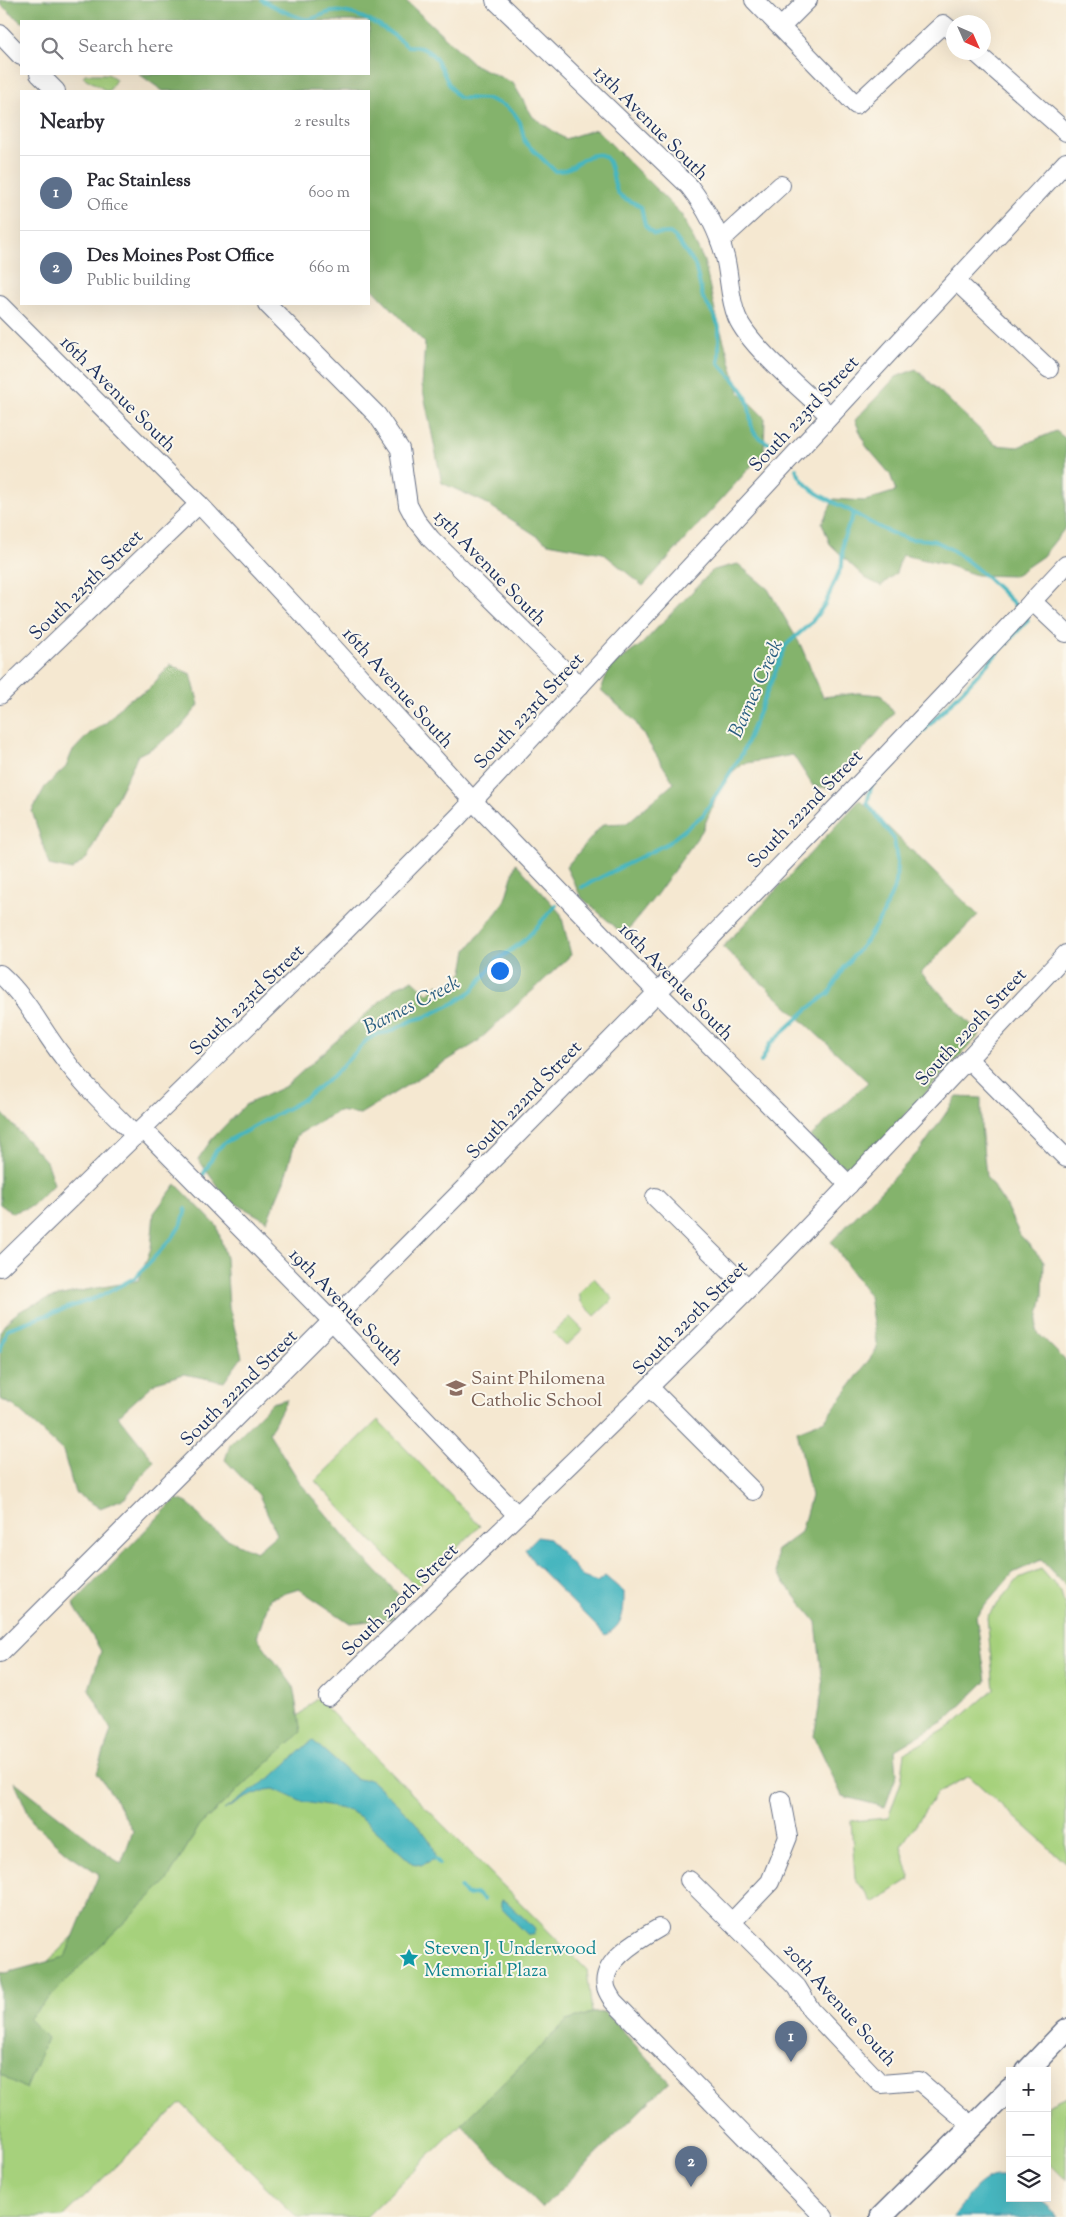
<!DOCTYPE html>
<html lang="en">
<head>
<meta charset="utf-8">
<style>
  :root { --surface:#fff; --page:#f2f2f3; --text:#2b2b33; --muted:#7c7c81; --line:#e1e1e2; --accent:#d1495b }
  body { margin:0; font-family:"Sorts Mill Goudy",serif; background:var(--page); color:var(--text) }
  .controls { position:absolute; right:15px; bottom:15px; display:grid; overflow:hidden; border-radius:0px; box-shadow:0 5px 20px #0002 }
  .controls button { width:45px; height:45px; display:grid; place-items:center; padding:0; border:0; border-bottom:1px solid var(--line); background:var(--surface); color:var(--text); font:25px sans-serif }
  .compass { position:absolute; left:946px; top:15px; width:45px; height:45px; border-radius:50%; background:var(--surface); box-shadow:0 5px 20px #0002; rotate:135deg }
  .you { position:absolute; left:499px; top:970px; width:18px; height:18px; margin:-12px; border:4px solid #fff; border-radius:50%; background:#1a73e8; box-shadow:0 0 0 8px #1a73e833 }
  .badge { display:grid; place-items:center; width:32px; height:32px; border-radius:50%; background:var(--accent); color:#fff; font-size:16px; font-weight:700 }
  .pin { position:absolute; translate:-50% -41px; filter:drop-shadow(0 1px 2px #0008) }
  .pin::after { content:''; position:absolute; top:26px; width:18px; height:15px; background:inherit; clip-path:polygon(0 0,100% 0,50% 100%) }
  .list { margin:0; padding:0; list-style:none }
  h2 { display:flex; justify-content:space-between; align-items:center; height:65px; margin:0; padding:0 20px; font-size:21px }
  h2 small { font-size:16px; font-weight:400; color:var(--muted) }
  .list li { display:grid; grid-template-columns:32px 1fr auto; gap:15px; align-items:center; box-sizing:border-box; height:75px; padding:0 20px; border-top:1px solid var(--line) }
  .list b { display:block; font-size:19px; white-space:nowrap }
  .list p { margin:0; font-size:16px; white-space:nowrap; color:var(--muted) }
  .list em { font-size:16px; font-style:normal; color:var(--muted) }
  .icon { flex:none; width:28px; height:28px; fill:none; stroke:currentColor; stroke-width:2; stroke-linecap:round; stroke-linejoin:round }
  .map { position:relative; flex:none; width:1066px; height:2217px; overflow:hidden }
  .search { position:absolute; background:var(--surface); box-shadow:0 5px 20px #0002; left:20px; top:20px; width:350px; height:55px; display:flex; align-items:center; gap:12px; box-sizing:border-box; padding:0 18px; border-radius:0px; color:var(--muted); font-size:19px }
  .panel { position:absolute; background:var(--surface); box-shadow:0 5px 20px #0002; left:20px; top:90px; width:350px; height:215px; border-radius:0px }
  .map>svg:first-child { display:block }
  .green { fill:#a6d17c; stroke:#60806d }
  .forest { fill:#84b36c; stroke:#507165 }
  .water { fill:#47b6bf; stroke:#31728e }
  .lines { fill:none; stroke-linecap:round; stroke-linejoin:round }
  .stream { stroke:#47b6bf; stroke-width:4 }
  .minor-casing { stroke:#677086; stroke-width:20 }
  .major-casing { stroke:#677086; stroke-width:24 }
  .minor { stroke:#fff; stroke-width:18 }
  .major { stroke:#fff; stroke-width:21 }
  .labels { text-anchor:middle; stroke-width:4; stroke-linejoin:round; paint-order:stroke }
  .street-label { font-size:19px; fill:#1b2f5e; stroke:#fbf7ec }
  .education-label { font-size:19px; fill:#785e54; stroke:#fbf7ec; text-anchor:start }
  .culture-label { font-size:19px; fill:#0d838f; stroke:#fbf7ec; text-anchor:start }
  .water-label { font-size:20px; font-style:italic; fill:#2a5e80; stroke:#fbf7ec }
</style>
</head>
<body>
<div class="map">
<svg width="1066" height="2217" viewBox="0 0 1066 2217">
  <rect width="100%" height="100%" fill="#fbf7ec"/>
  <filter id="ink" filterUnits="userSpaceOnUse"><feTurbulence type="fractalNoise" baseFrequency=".02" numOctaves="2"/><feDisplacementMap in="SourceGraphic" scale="10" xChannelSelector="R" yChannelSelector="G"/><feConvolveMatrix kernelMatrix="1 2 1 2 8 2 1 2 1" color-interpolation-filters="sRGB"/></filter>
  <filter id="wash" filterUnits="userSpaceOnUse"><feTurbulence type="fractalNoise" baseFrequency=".0096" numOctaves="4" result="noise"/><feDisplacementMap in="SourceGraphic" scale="20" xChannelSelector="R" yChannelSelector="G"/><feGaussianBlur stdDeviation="1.12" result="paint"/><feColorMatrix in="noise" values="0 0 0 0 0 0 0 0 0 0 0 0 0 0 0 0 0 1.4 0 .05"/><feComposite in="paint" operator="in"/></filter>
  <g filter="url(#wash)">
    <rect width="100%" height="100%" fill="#f5e8d1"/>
    <g class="green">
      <path d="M 85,74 L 108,74 L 116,79 L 109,91 L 107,91 L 83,77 Z"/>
      <path d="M 594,1278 L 613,1299 L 595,1316 L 581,1302 L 579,1294 Z"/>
      <path d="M 570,1317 L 583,1330 L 566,1346 L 553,1333 Z"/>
      <path d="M 378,1420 L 480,1526 L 416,1587 L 315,1481 Z"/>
      <path d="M 1041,1569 L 1061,1592 L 1066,1610 L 1066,1863 L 969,1776 L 937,1793 L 901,1846 L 910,1879 L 873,1903 L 855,1878 L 851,1821 L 888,1818 L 901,1782 L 905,1753 L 951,1726 L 994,1689 L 987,1617 L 1019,1578 Z"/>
      <path d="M 317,1698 L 587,1970 L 592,2013 L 567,2021 L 366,2217 L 297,2217 L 181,2103 L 63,2217 L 0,2217 L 0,2008 Z"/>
      <path d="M 1066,2096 L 1066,2180 L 1047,2161 L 1047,2105 Z"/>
    </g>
    <g class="forest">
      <path d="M 0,0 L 405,0 L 475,65 L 513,83 L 533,117 L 565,139 L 596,129 L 681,214 L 704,261 L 715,311 L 739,392 L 765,418 L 764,452 L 643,586 L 603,553 L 548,543 L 484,502 L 442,483 L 422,385 L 425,343 L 369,285 L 369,91 L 163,91 L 139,74 L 369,74 L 369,21 L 21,22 L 0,4 Z"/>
      <path d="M 916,369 L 996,445 L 1018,447 L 1056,431 L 1066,439 L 1066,527 L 1043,556 L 1014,576 L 976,575 L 944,564 L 902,555 L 896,573 L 881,586 L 865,578 L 830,544 L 822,523 L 834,499 L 865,501 L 896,491 L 890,474 L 866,446 L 855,420 L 896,377 Z"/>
      <path d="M 738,564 L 768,589 L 801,646 L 823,697 L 858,693 L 881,695 L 894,713 L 831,788 L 813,786 L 793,755 L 742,764 L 724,779 L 702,831 L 657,894 L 624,935 L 581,897 L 566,867 L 603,824 L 627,823 L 674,783 L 634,720 L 601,690 L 609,668 L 641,645 L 713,570 Z"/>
      <path d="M 170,665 L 191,674 L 199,705 L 181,727 L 156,746 L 138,755 L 87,858 L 72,870 L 49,865 L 32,811 L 45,787 L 66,767 L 72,752 L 90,733 L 107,722 L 126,701 L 148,690 Z"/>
      <path d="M 860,800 L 978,915 L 921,973 L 980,1034 L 870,1153 L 851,1168 L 840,1164 L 810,1137 L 868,1082 L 723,947 Z"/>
      <path d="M 516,863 L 561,914 L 571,955 L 476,1043 L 360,1114 L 338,1111 L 297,1135 L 284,1181 L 267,1221 L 226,1198 L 198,1159 L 212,1139 L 245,1105 L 286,1086 L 396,987 L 413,980 L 428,994 L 438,984 L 446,989 L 463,972 L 467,950 L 504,903 Z"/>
      <path d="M 957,1097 L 981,1098 L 981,1126 L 986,1176 L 1005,1204 L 1020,1235 L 1044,1261 L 1043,1295 L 1036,1331 L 1066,1361 L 1066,1586 L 1041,1560 L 1013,1573 L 976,1616 L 986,1681 L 947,1719 L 895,1750 L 897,1774 L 885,1807 L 842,1796 L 814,1736 L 823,1685 L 816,1622 L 777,1573 L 776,1551 L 801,1532 L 811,1496 L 797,1431 L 825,1420 L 877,1349 L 869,1296 L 831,1242 L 921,1149 Z"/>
      <path d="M 0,1111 L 46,1161 L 54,1184 L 32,1206 L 12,1213 L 0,1204 Z"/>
      <path d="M 176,1184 L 217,1226 L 226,1258 L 229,1307 L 242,1357 L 224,1382 L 184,1374 L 156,1382 L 118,1416 L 154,1461 L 125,1498 L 100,1508 L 75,1493 L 63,1451 L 14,1406 L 0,1399 L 0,1332 C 19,1293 100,1290 139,1280 L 151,1248 L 154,1213 Z"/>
      <path d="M 287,1399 L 269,1433 L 301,1484 L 357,1551 L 398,1594 L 392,1619 L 350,1623 L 299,1589 L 270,1598 L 257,1637 L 293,1686 L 301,1732 L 200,1825 L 166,1882 L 102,1944 L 29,2019 L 47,2038 L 26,2089 L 0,2074 L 0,1971 L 6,1973 L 65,1957 L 99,1874 L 69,1854 L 32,1822 L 14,1781 L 121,1864 L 133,1831 L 114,1797 L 97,1773 L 111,1730 L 89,1689 L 101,1651 L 73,1604 L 176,1499 C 198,1504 195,1516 211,1528 C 224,1539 241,1545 256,1552 L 277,1534 L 259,1495 L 225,1460 L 230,1445 L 272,1403 Z"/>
      <path d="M 605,2012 L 669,2082 L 542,2208 L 461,2124 L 567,2021 L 592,2013 Z"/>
    </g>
    <g class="water">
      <path d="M 537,1537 L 549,1539 L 583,1577 L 597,1582 L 605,1576 L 624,1592 C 624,1611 624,1626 605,1635 L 535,1564 L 525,1549 Z"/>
      <path d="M 312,1740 L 357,1780 L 367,1779 L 372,1781 C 386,1794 441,1840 435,1859 L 421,1865 L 412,1863 L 362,1818 L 349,1810 L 300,1801 L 274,1789 L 266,1790 L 245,1798 L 224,1810 L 273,1776 Z"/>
      <path d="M 501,1900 L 507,1902 L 533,1927 L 535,1930 L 533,1935 L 527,1934 L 501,1908 Z"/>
      <path d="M 995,2177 L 1002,2177 L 1010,2182 L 1010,2198 C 1035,2198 1040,2197 1057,2217 L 953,2217 C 964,2203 977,2181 995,2177 Z"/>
    </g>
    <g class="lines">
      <g class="stream">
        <path d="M 262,0 C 275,7 290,16 305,19 C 315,20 321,14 331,12 C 356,8 390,31 407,46 C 445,46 438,78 459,98 L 489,99 L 505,106 L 514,113 L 520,122 L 525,142 L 555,171 C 570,172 577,161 590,156 C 616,147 610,181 618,193 C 624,201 634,201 641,207 L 645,225 L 650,231 L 654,234 L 670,233 L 675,237 L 695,265 L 703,298 L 715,317 L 719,327 L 719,363 C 728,375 740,383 746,397 C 756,422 741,433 775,446"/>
        <path d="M 854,513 C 870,523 888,533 906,538 C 916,541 928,538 937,542 C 962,552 999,588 1018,608"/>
        <path d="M 582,887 L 668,843 L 703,815 L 742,754 L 786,645 L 811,623 L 825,604 L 842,565 L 843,539 L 854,513 C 832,500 806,494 796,469"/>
        <path d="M 761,1062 L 770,1044 L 808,1009 L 829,993 L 845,966 L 866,941 L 883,914 L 896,883 L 897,861 L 894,839 L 867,803 L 872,784 L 967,686 L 1028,620 L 1024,615"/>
        <path d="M 203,1175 L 216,1151 L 224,1143 L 299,1102 L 332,1077 L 367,1040 L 377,1034 L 389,1032 L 413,1020 L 425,1017 L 454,1003 L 472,991 L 497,960 L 524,941 L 556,905"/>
        <path d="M 0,1351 L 7,1329 L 101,1296 L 136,1277 L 173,1237 L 182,1223 L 186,1209"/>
        <path d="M 435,1859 L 439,1863"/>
        <path d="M 460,1887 L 466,1895 L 477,1894 L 484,1900"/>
      </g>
    </g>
  </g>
  <g filter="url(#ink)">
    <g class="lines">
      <defs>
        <g id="minor">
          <path d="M 495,0 L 689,186 C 706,208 718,230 725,257 C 730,277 729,298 737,317 C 749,346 805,392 829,415"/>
          <path d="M 754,0 L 856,105 L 943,24 L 954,33"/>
          <path d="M 781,27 L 808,0"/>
          <path d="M 0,34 L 21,56"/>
          <path d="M 975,52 L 1066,132"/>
          <path d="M 39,74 L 56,91"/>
          <path d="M 720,241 L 781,185"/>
          <path d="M 956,281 L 1049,369"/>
          <path d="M 267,304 L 377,415 L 400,449 L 408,505 L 416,520 L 431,539 L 580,686"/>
          <path d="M 0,305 L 199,504 L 331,645 L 473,801 L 658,993 L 849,1185"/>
          <path d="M 1032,601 L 1066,633"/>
          <path d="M 0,695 L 199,504"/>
          <path d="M 0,974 C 27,998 41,1029 63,1057 C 84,1086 111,1111 136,1136"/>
          <path d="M 968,1059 L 1066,1158"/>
          <path d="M 143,1129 L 333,1322 L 517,1515"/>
          <path d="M 655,1197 L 748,1289"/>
          <path d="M 0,1267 L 343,933 L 458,817 L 1066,162"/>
          <path d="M 649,1387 L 753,1491"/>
          <path d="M 0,1653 C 359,1294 720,937 1066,565"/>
          <path d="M 328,1697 C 468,1562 610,1428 747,1290 C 855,1180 961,1067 1066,954"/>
          <path d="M 689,1880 L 797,1987 L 811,2010 L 881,2084 L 919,2081 L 973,2127"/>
          <path d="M 732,1922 L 770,1882 L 788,1837 L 781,1800"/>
          <path d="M 659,1928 C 641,1938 600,1961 606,1987 C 607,1992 611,1997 613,2001 L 824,2217"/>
        </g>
        <g id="major">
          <path d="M 1027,2071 L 1066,2030"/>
          <path d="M 881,2217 L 1010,2089"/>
        </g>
      </defs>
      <use href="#minor" class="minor-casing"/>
      <use href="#major" class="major-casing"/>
      <use href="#minor" class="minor"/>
      <use href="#major" class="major"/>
    </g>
  </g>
  <defs>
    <symbol id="school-bare" viewBox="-9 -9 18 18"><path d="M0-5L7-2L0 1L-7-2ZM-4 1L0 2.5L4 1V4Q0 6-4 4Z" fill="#8d6e63" stroke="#fbf7ec" stroke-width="2.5" paint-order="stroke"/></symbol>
    <symbol id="sight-bare" viewBox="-9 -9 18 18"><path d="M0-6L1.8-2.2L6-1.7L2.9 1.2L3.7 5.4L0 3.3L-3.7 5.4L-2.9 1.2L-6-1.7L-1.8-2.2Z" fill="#0f9aa8" stroke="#fbf7ec" stroke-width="2.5" paint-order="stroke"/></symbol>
  </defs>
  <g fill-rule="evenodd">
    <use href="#school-bare" x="442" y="1374" width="28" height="28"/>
    <use href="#sight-bare" x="395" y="1944" width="28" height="28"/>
  </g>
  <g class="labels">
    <g class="street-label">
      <text transform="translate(652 122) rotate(45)" y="7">13th Avenue South</text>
      <text transform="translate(119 393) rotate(45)" y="7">16th Avenue South</text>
      <text transform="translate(803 413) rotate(-47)" y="7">South 223rd Street</text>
      <text transform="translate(491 567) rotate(46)" y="7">15th Avenue South</text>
      <text transform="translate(85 584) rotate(-44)" y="7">South 225th Street</text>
      <text transform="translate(399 687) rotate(48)" y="7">16th Avenue South</text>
      <text transform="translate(528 710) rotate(-47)" y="7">South 223rd Street</text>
      <text transform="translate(804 808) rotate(-46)" y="7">South 222nd Street</text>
      <text transform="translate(677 981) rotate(46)" y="7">16th Avenue South</text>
      <text transform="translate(246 999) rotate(-44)" y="7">South 223rd Street</text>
      <text transform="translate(970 1026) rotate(-47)" y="7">South 220th Street</text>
      <text transform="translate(523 1099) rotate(-46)" y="7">South 222nd Street</text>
      <text transform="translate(347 1306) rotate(46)" y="7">19th Avenue South</text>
      <text transform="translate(689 1317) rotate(-45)" y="7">South 220th Street</text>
      <text transform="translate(238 1387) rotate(-45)" y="7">South 222nd Street</text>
      <text transform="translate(399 1599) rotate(-44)" y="7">South 220th Street</text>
      <text transform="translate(841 2004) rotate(48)" y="7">20th Avenue South</text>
    </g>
    <g class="education-label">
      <text x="471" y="1384">Saint Philomena<tspan x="471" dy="22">Catholic School</tspan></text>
    </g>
    <g class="culture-label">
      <text x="424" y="1954">Steven J. Underwood<tspan x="424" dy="22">Memorial Plaza</tspan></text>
    </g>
    <g class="water-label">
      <text transform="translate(755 688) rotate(-66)" y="7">Barnes Creek</text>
      <text transform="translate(411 1004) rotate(-27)" y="7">Barnes Creek</text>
    </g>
  </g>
</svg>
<div class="controls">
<button>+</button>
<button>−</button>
<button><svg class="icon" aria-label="layers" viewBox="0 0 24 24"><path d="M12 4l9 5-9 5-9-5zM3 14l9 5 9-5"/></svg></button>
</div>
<svg class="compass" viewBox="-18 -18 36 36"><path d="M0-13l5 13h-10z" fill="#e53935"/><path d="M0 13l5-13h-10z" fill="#7c7c81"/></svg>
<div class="you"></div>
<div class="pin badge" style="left:791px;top:2062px;background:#5c6f8a">1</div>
<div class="pin badge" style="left:691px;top:2187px;background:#5c6f8a">2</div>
<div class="search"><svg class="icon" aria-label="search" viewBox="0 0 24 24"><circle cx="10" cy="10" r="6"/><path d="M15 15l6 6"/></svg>Search here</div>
<section class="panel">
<h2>Nearby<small>2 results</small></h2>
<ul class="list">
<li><span class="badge" style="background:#5c6f8a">1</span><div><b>Pac Stainless</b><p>Office</p></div><em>600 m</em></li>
<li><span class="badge" style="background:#5c6f8a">2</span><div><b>Des Moines Post Office</b><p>Public building</p></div><em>660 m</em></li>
</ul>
</section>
</div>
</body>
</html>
